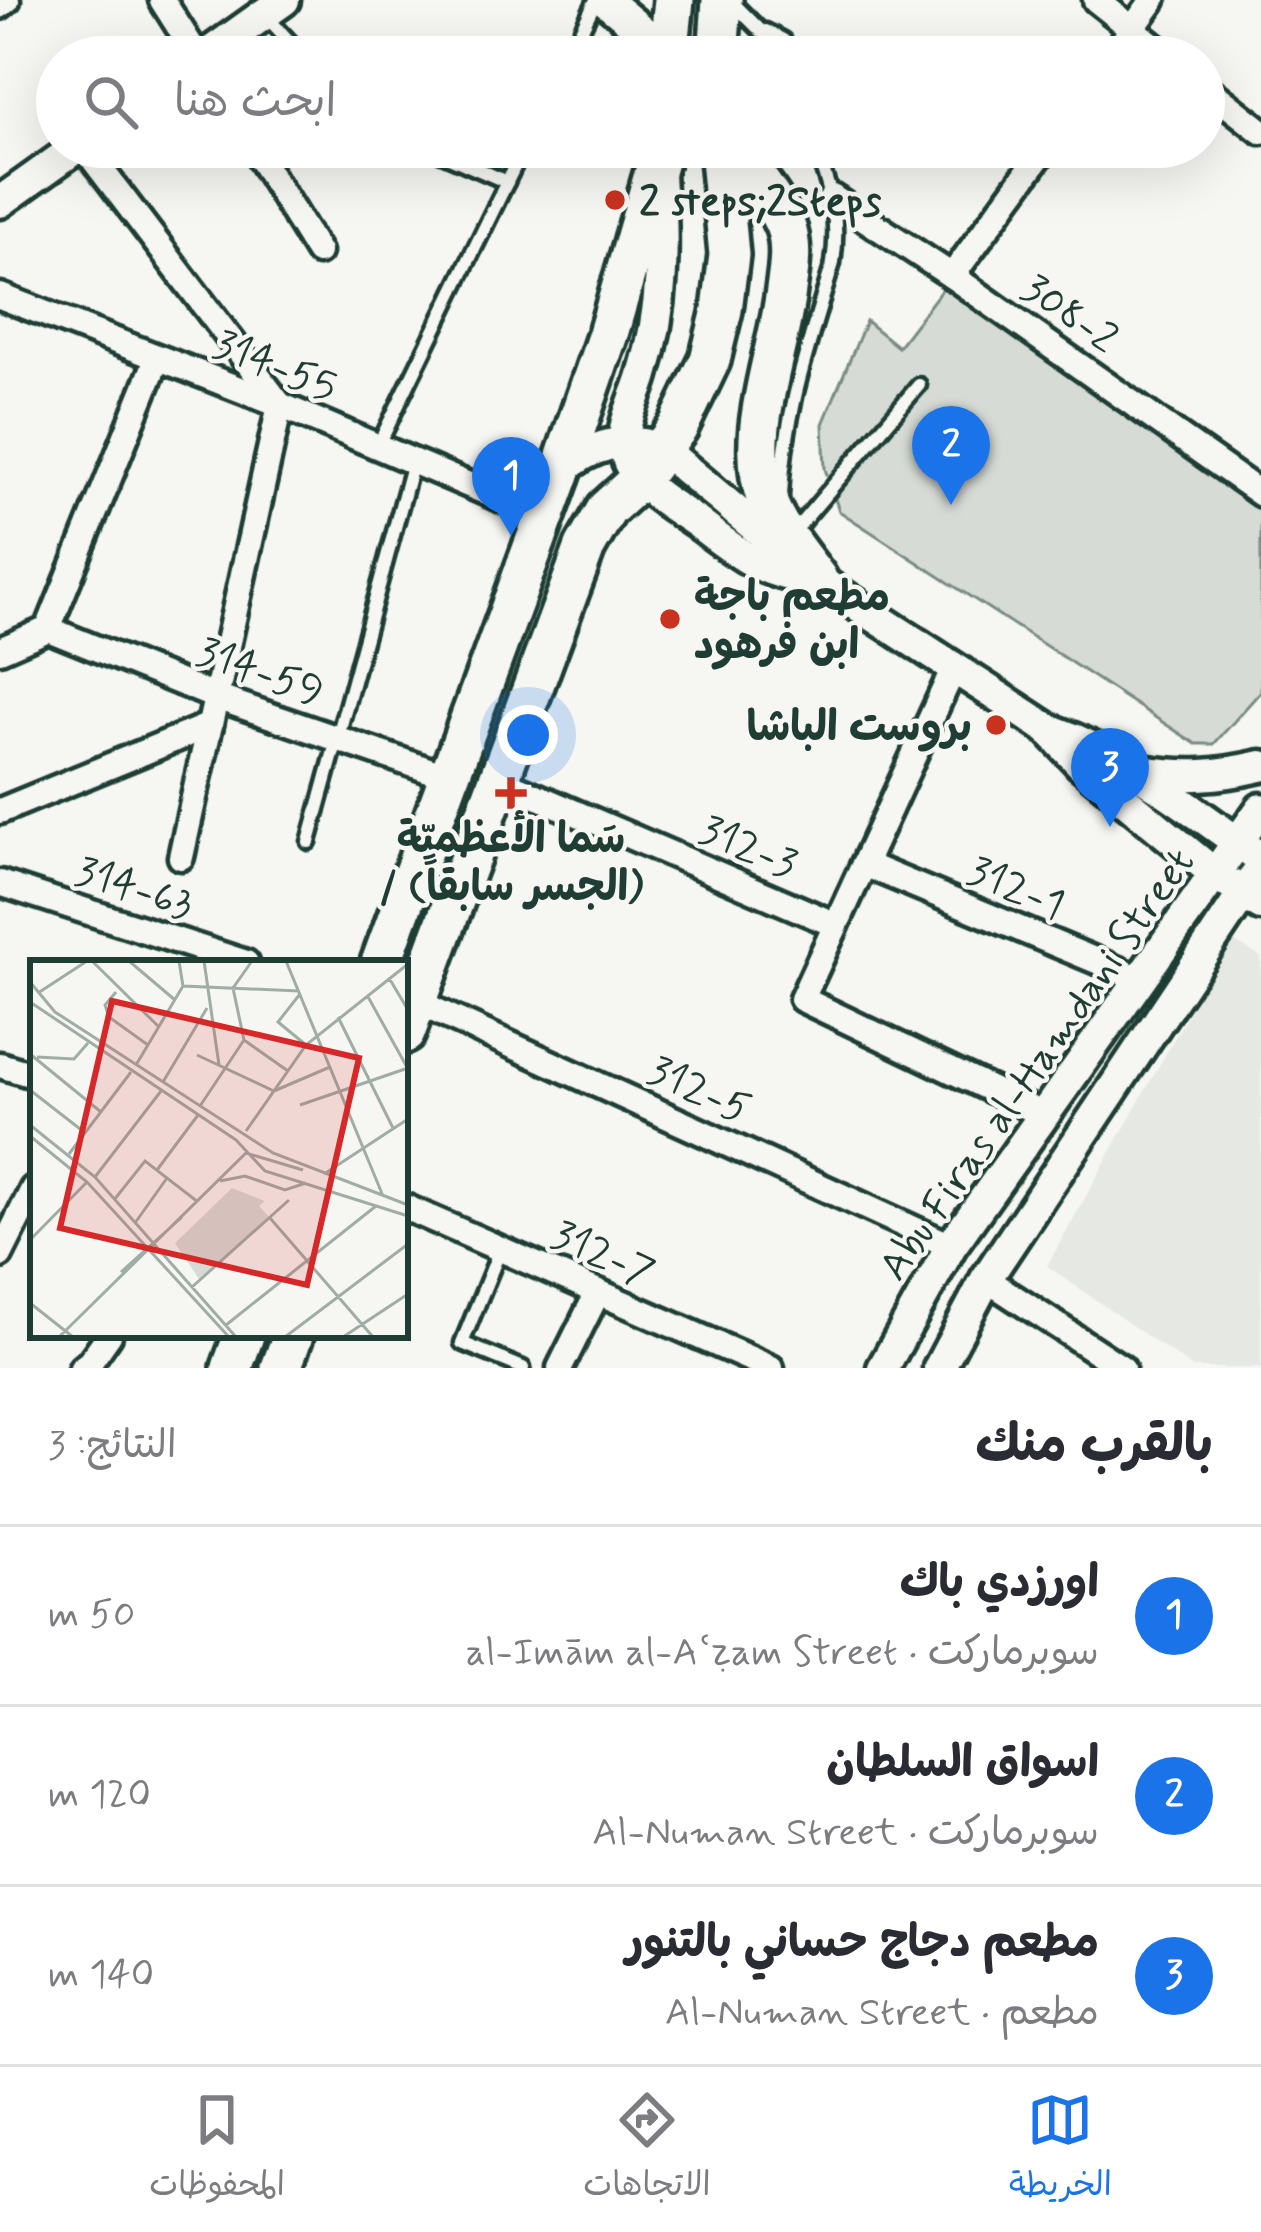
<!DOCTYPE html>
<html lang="ar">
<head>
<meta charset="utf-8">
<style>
  :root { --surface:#fff; --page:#f7f7f7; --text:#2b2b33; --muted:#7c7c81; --line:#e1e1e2; --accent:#1a73e8 }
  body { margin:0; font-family:Mynerve,"Playpen Sans Arabic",sans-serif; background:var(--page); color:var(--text); direction:rtl }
  .you { position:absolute; left:528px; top:735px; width:42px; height:42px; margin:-30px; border:9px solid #fff; border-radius:50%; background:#1a73e8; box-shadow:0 0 0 18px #1a73e833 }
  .badge { display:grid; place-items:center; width:78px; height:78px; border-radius:50%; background:var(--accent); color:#fff; font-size:39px; font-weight:700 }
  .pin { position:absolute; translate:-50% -99px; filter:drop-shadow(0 3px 6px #0008) }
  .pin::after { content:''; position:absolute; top:63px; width:42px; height:36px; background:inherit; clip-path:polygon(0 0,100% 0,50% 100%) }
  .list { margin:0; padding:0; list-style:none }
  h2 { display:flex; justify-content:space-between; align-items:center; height:156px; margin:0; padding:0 48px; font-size:51px }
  h2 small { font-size:39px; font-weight:400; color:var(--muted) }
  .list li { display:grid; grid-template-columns:78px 1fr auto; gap:36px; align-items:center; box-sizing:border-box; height:180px; padding:0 48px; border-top:3px solid var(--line) }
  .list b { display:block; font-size:45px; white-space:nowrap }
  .list p { margin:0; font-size:39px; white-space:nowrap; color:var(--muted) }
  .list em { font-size:39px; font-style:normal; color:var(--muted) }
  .icon { flex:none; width:66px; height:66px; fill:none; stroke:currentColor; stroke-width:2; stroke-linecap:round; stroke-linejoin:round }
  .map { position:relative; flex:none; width:1261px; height:1368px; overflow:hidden; direction:ltr }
  .search { position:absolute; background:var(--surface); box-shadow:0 12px 48px #0002; left:36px; right:36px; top:36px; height:132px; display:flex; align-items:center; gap:30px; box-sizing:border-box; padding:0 42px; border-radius:66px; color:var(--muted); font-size:45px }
  .sheet { height:696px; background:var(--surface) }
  nav { display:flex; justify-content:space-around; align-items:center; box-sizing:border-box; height:168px; border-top:3px solid var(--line); background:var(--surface); font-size:33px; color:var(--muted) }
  nav a { display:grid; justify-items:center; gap:6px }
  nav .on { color:var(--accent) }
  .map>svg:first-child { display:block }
  .built { fill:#e6e8e4 }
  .green { fill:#d6dbd6; stroke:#7a8c85; stroke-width:3 }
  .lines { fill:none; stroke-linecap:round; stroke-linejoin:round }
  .service-casing { stroke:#1f3d34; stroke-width:21 }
  .minor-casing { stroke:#1f3d34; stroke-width:33 }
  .tertiary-casing { stroke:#1f3d34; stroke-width:39 }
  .primary-casing { stroke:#1f3d34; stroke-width:48 }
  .service { stroke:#f6f6f2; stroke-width:12 }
  .minor { stroke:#f6f6f2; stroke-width:24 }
  .tertiary { stroke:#f6f6f2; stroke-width:30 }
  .primary { stroke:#f6f6f2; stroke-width:39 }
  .poi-dot { fill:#c8321e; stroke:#f6f6f2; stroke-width:4.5 }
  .labels { text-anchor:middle; stroke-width:9; stroke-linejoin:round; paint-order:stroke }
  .poi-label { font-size:42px; font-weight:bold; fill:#1f3d34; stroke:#f6f6f2; text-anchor:start }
  .street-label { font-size:42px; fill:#1f3d34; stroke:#f6f6f2 }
  .inset-road { fill:none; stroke:#a0aca6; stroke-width:3 }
  .view { fill:#d62828; fill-opacity:0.15; stroke:#d62828; stroke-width:6 }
  .inset-edge { fill:none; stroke:#1f3d34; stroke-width:6 }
</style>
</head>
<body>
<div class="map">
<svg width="1261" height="1368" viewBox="0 0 1261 1368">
  <rect width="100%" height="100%" fill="#f6f6f2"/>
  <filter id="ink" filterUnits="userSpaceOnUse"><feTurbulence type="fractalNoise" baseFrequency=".00833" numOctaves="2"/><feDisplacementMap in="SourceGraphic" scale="24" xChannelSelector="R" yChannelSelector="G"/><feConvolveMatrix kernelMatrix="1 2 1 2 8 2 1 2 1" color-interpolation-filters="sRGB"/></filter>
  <g filter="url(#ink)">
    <path class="built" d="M 1230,939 L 1261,957 L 1261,1368 L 1193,1368 L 1047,1266 Z"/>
    <path class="green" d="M 952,276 L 1261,502 L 1261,691 L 1214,744 L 1196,744 L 839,511 L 825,469 L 823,424 L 866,321 L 898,347 Z"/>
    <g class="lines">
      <defs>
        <g id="service">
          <path d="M 734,4 L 769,39 L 779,57"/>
          <path d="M 264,14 L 304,57"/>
          <path d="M 766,31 L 783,40 L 795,57"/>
          <path d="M 568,57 L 596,0"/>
          <path d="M 426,147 L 507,182"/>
          <path d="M 378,446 L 524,147"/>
          <path d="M 781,496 C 784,415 810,341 833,263 C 840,216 831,191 815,147"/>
          <path d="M 792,534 L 919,385"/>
          <path d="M 309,842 L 413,462"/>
          <path d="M 500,1250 L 462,1343 L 523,1368"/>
        </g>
        <g id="minor">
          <path d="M 162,0 L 198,57"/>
          <path d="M 1096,0 L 1168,57"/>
          <path d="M 0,6 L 7,0"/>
          <path d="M 1112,57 L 1153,0"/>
          <path d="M 1204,86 L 1261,131"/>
          <path d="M 84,147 L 280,405 L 181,857"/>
          <path d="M 253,147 L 318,252"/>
          <path d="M 832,197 L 952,276 L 1261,494"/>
          <path d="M 952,276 L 1046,147"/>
          <path d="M 0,296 L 280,405 L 523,508"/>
          <path d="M 48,629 L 216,697 L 449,777"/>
          <path d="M 0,650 L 48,629 L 157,359"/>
          <path d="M 954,668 L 802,999 L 1044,1115"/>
          <path d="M 499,780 L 836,925"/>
          <path d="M 0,811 L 210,725"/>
          <path d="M 864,864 L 1140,979"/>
          <path d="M 0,883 L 246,963"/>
          <path d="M 417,1002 L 951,1246"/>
          <path d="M 0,1065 L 33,1075"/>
          <path d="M 405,1207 L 771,1368"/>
          <path d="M 0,1255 L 33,1189"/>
          <path d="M 986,1279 L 1122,1368"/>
          <path d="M 82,1368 L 90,1362 L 109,1335"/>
          <path d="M 560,1368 L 598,1292"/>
        </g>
        <g id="tertiary">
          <path d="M 605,0 L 669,53"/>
          <path d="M 204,57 L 284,0"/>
          <path d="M 659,175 C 664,244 664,309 643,375 C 636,400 618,429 626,455 C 635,487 673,505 698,523 C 736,552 762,574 811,579"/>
          <path d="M 0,202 L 77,147"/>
          <path d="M 561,471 C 591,445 623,435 662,449 L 817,579 L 1048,729 L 1081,764 L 1215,874 L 1261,905"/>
          <path d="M 1053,731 C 1129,758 1187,808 1252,852"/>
          <path d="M 1142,771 C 1186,778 1218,776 1261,766"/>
          <path d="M 883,1368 L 951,1246 L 1261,809"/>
          <path d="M 939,1368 L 986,1279 L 1261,867"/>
        </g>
        <g id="primary">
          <path d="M 668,57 L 674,0"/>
          <path d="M 718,57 L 722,0"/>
          <path d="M 735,147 C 750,172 774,198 785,225 C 793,245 789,270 786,290 C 778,358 743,433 767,501 C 778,531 799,554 817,579"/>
          <path d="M 381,963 L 561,471 L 608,334 L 658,161 L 659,147"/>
          <path d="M 405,1033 L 585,547 L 607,509 L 639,480 L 678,427 L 710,360 L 722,310 L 729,255 L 719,147"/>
          <path d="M 232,1368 L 244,1335"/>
          <path d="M 281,1368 L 293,1335"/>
        </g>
      </defs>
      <use href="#service" class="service-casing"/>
      <use href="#minor" class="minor-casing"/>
      <use href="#tertiary" class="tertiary-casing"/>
      <use href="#primary" class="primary-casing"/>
      <use href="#service" class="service"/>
      <use href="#minor" class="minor"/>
      <use href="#tertiary" class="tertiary"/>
      <use href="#primary" class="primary"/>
    </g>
  </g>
  <g class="poi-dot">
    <circle cx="615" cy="200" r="12"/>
    <circle cx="670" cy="619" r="12"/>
    <circle cx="996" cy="725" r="12"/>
    <path d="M505 775h12v12h12v12h-12v12h-12v-12h-12v-12h12z"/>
  </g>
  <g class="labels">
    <g class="poi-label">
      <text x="639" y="215">2 steps;2Steps</text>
      <text x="694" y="610">مطعم باجة<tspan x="694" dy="48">ابن فرهود</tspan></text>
      <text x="972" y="740" text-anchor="end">بروست الباشا</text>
      <text x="511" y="852" text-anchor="middle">سَما الأعظميّة<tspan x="511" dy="48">/ (الجسر سابقاً)</tspan></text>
    </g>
    <g class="street-label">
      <text transform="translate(1071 312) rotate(35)" y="15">308-2</text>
      <text transform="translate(276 364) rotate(22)" y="15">314-55</text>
      <text transform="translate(261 670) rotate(20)" y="15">314-59</text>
      <text transform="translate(749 845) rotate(23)" y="15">312-3</text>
      <text transform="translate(135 886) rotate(18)" y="15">314-63</text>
      <text transform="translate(1017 886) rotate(23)" y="15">312-1</text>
      <text transform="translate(1035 1063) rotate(-55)" y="15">Abu Firas al-Hamdani Street</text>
      <text transform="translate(700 1088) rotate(25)" y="15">312-5</text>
      <text transform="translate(604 1252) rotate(24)" y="15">312-7</text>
    </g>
  </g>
  <g transform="translate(30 960)">
    <rect width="378" height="378" fill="#f6f6f2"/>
    <path d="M 202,228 L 235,241 L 229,246 L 240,258 L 169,319 L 145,283 Z" fill="#d6dbd6"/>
    <path class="inset-road" d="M 62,1 L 129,67M 99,1 L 145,40M 174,1 L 189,105M 222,1 L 203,28 L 214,80 L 258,111M 256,1 L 353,236M 359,18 L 378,50M 0,22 L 25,52 L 243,193 L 378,245M 153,26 L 269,31M 86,32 L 75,45 L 79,57 L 118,85M 8,33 L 57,1M 270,34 L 248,62 L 276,85M 337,35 L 378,109M 0,42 L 206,180 L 235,211 L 378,256M 308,57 L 363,168M 0,94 L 71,152M 167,95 L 244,131 L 300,107M 7,97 L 44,99 L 58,83M 106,105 L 153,26 L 149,1M 133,122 L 177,48M 0,130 L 54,172M 270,145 L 378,108M 170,146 L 214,80M 0,165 L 65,217 L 206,377M 216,171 L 276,85 L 378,4M 0,176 L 57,222 L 199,377M 39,194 L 101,112M 127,210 L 168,155M 294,214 L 378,159M 65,217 L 131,131M 190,221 L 215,216 L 255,230 L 276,223M 84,240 L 115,201 L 168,242M 240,258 L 343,377M 105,263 L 137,218M 0,280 L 56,223M 91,312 L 152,257M 162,327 L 259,240M 0,343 L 43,377M 196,365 L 346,246M 29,377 L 216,193 L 273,210M 255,377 L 378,284M 313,377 L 378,334"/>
    <path class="view" d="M 82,41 L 329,98 L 277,325 L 30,268 Z"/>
    <rect width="378" height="378" class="inset-edge"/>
  </g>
</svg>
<div class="you"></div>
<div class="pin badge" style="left:511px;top:536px">1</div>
<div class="pin badge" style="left:951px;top:505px">2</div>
<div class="pin badge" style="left:1110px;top:827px">3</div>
<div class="search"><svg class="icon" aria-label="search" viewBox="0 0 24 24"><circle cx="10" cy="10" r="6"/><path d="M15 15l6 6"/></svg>ابحث هنا</div>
</div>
<section class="sheet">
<h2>بالقرب منك<small>النتائج: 3</small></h2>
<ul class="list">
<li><span class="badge">1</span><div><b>اورزدي باك</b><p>سوبرماركت · al-Imām al-Aʿẓam Street</p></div><em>50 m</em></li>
<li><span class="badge">2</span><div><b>اسواق السلطان</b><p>سوبرماركت · Al-Numan Street</p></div><em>120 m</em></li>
<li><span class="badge">3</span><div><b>مطعم دجاج حساني بالتنور</b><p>مطعم · Al-Numan Street</p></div><em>140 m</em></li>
</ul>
</section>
<nav>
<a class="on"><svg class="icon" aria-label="map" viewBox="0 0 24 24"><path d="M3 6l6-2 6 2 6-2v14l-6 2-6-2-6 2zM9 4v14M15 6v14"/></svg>الخريطة</a>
<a><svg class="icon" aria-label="directions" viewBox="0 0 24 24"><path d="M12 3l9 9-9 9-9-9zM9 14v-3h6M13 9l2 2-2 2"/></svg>الاتجاهات</a>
<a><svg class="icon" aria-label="saved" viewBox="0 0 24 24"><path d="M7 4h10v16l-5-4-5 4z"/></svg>المحفوظات</a>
</nav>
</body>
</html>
